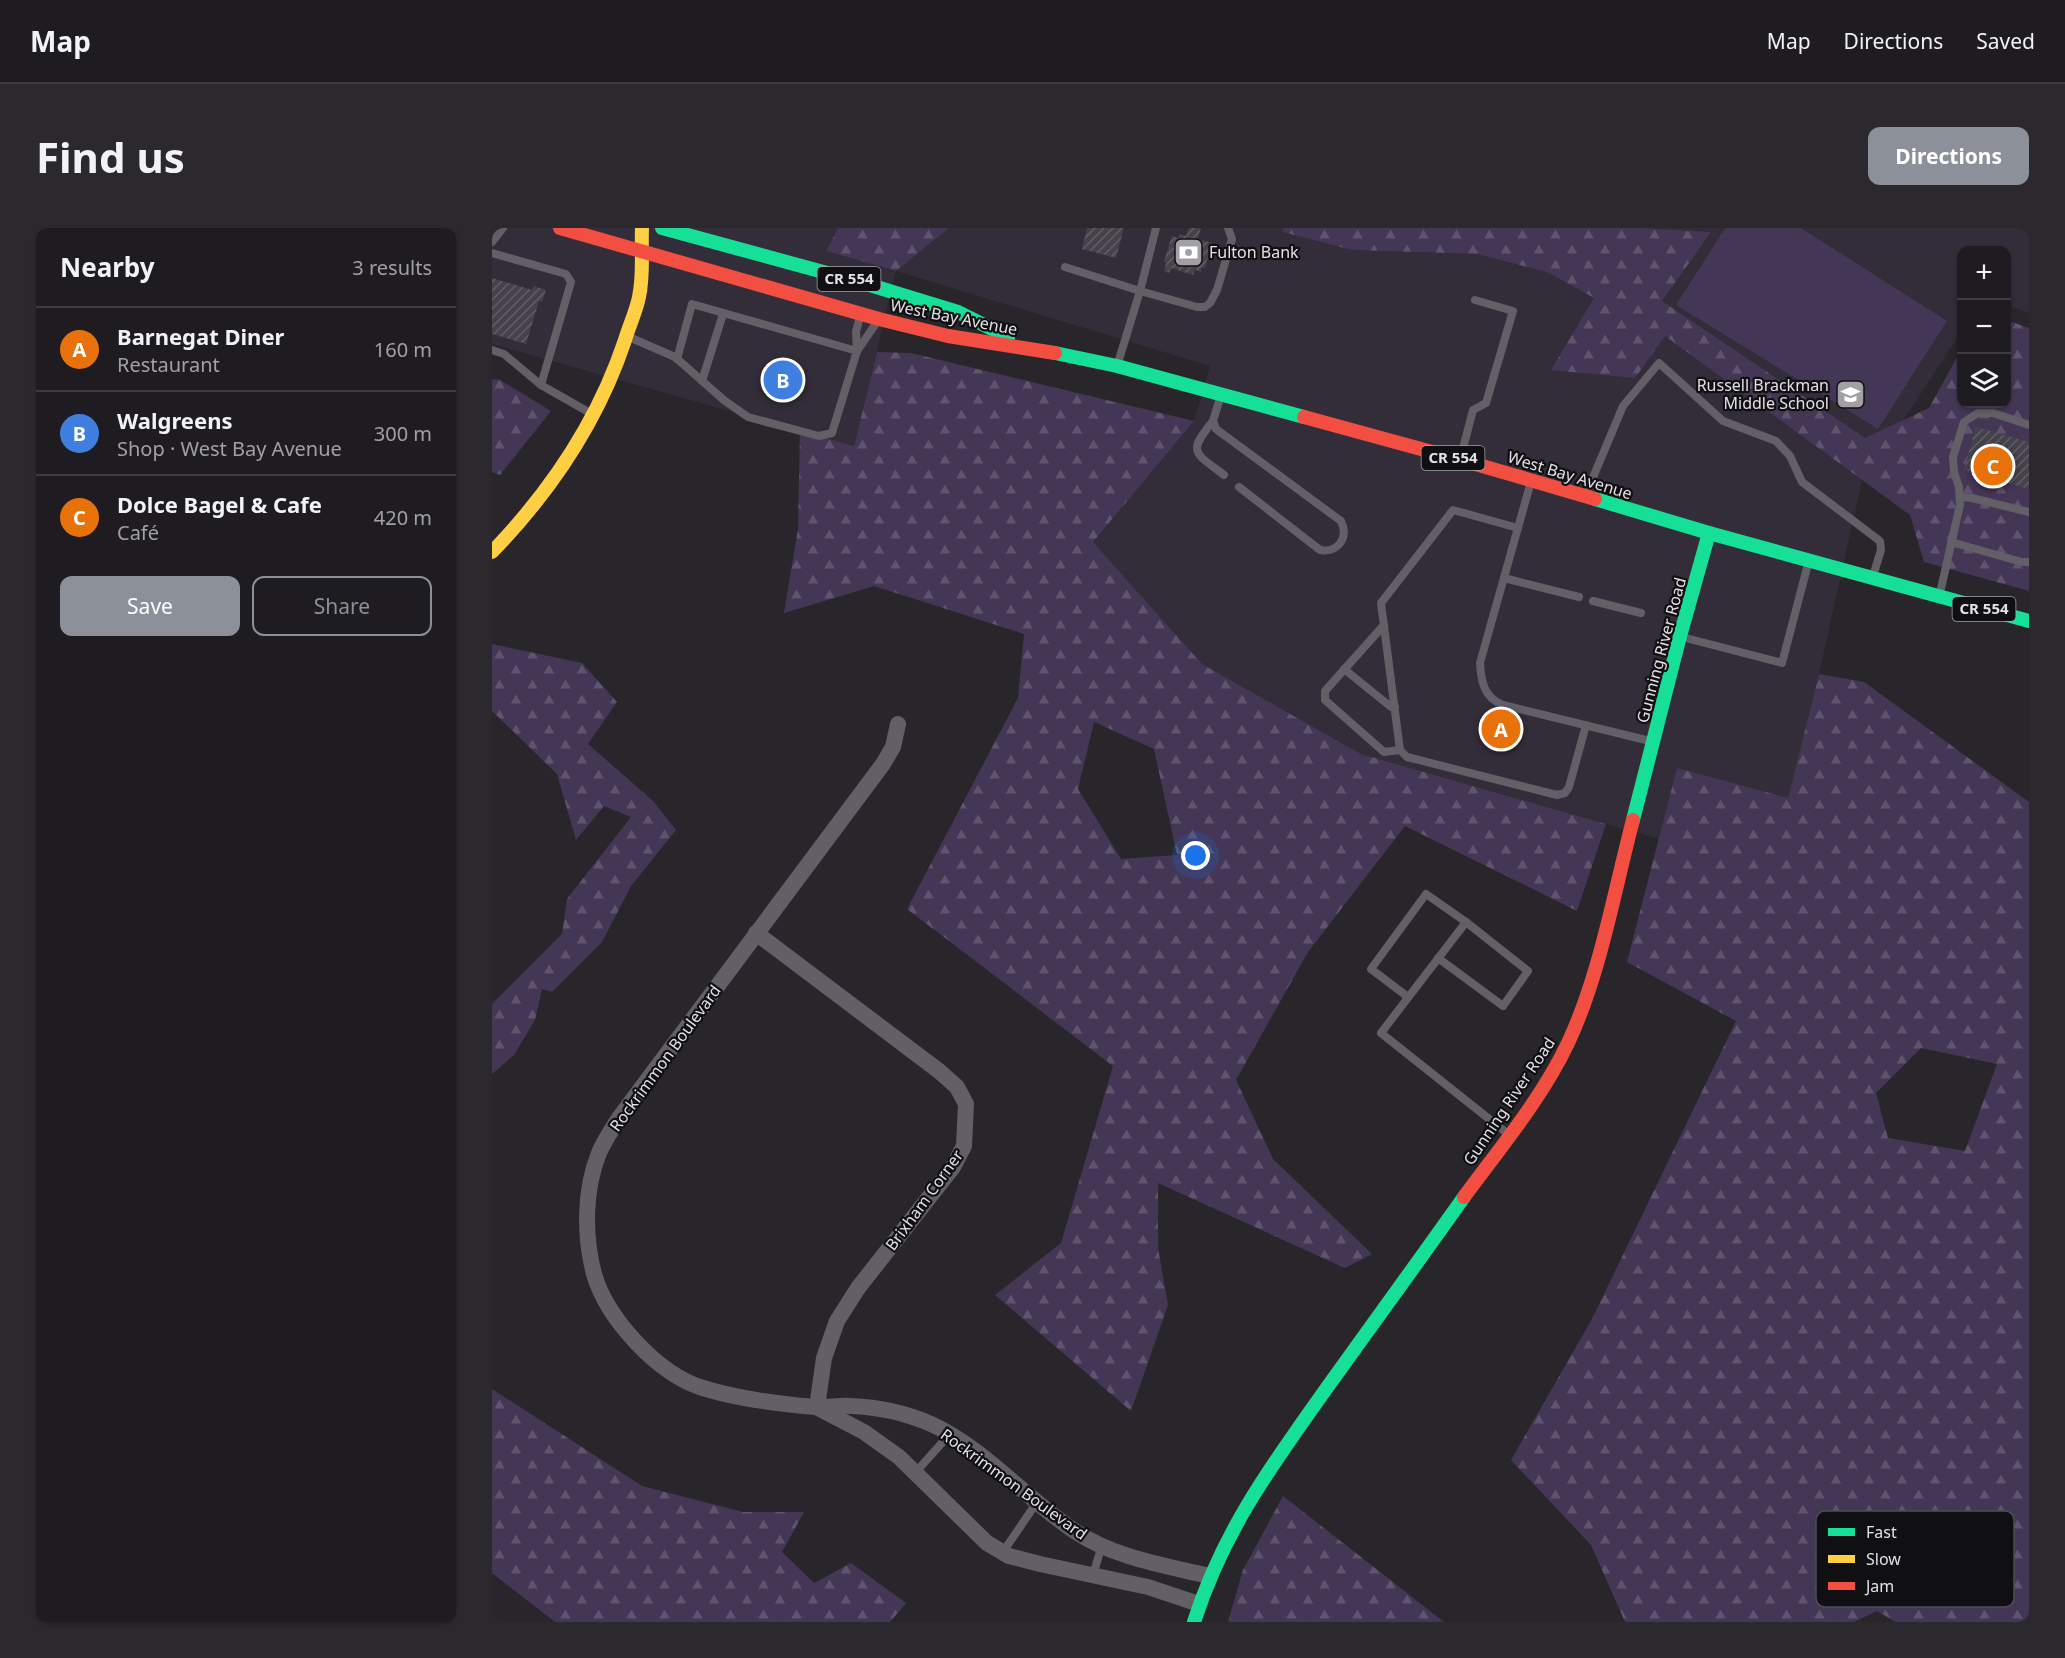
<!DOCTYPE html>
<html lang="en">
<head>
<meta charset="utf-8">
<style>
  :root { --surface:#1e1c20; --page:#2b292d; --text:#f1f3f6; --muted:#a1a1a5; --line:#3c3a3e; --accent:#8c9099 }
  body { margin:0; font-family:"Noto Sans",sans-serif; background:var(--page); color:var(--text) }
  .controls { position:absolute; right:18px; top:18px; display:grid; overflow:hidden; border-radius:12px; box-shadow:0 2px 4px #0004 }
  .controls button { width:54px; height:54px; display:grid; place-items:center; padding:0; border:0; border-bottom:2px solid var(--line); background:var(--surface); color:var(--text); font:30px sans-serif }
  .you { position:absolute; left:704px; top:628px; width:21px; height:21px; margin:-15px; border:4px solid #fff; border-radius:50%; background:#1a73e8; box-shadow:0 0 0 9px #1a73e833 }
  .badge { display:grid; place-items:center; width:39px; height:39px; border-radius:50%; background:var(--accent); color:#fff; font-size:20px; font-weight:700 }
  .pin { position:absolute; translate:-50% -50%; border:3px solid #fff; box-shadow:0 2px 6px #0006 }
  .list { margin:0; padding:0; list-style:none }
  h2 { display:flex; justify-content:space-between; align-items:center; height:78px; margin:0; padding:0 24px; font-size:26px }
  h2 small { font-size:20px; font-weight:400; color:var(--muted) }
  .list li { display:grid; grid-template-columns:39px 1fr auto; gap:18px; align-items:center; box-sizing:border-box; height:84px; padding:0 24px; border-top:2px solid var(--line) }
  .list b { display:block; font-size:22px; white-space:nowrap }
  .list p { margin:0; font-size:20px; white-space:nowrap; color:var(--muted) }
  .list em { font-size:20px; font-style:normal; color:var(--muted) }
  .actions { display:flex; gap:12px; padding:18px 24px }
  .actions a { flex:1; padding:14px 0; border:2px solid var(--accent); border-radius:12px; text-align:center; font-size:21px; color:var(--accent) }
  .actions .main { background:var(--accent); color:#fff }
  .icon { flex:none; width:33px; height:33px; fill:none; stroke:currentColor; stroke-width:2; stroke-linecap:round; stroke-linejoin:round }
  .map { position:relative; flex:none; width:1537px; height:1394px; overflow:hidden; border-radius:12px }
  header { display:flex; align-items:center; gap:36px; box-sizing:border-box; height:84px; padding:0 30px; background:var(--surface); border-bottom:2px solid var(--line) }
  header strong { font-size:28px }
  nav { display:flex; gap:33px; margin-inline-start:auto; font-size:21px }
  .intro { display:flex; align-items:center; justify-content:space-between; box-sizing:border-box; height:144px; padding:0 36px }
  h1 { margin:0; font-size:42px }
  .button { padding:15px 27px; border-radius:12px; background:var(--accent); color:#fff; font-size:21px; font-weight:700 }
  main { display:flex; gap:36px; padding:0 36px }
  aside { flex:1; background:var(--surface); border-radius:12px; box-shadow:0 2px 4px #0004 }
  .map>svg:first-child { display:block }
  .built { fill:#322d38 }
  .forest { fill:url(#forest-firs); fill-rule:evenodd }
  .garden { fill:#443655 }
  .building { fill:url(#building-hatch) }
  .lines { fill:none; stroke-linecap:round; stroke-linejoin:round }
  .lane { stroke:#625f66; stroke-width:8 }
  .street { stroke:#625f66; stroke-width:16 }
  .fast { stroke:#16e098; stroke-width:14 }
  .slow { stroke:#ffcf43; stroke-width:14 }
  .jam { stroke:#f24e42; stroke-width:14 }
  .labels { text-anchor:middle; stroke-width:4.5; stroke-linejoin:round; paint-order:stroke }
  .shield { fill:#100f12; stroke:#a4a2a6; stroke-width:1.5 }
  .shield-label { font-size:15px; font-weight:bold; fill:#e3e1e6 }
  .poi-label { font-size:16px; fill:#e3e1e6; stroke:#100f12; text-anchor:start }
  .street-label { font-size:16px; fill:#e3e1e6; stroke:#100f12 }
  .key { fill:#100f12; stroke:#4f4e52; stroke-width:1.5 }
  .key-label { font-size:16px; fill:#e3e1e6 }
</style>
</head>
<body>
<header>
<strong>Map</strong>
<nav><a>Map</a><a>Directions</a><a>Saved</a></nav>
</header>
<div class="intro"><h1>Find us</h1><a class="button">Directions</a></div>
<main>
<aside>
<h2>Nearby<small>3 results</small></h2>
<ul class="list">
<li><span class="badge" style="background:#e8710a">A</span><div><b>Barnegat Diner</b><p>Restaurant</p></div><em>160 m</em></li>
<li><span class="badge" style="background:#3f7fe0">B</span><div><b>Walgreens</b><p>Shop · West Bay Avenue</p></div><em>300 m</em></li>
<li><span class="badge" style="background:#e8710a">C</span><div><b>Dolce Bagel &amp; Cafe</b><p>Café</p></div><em>420 m</em></li>
</ul>
<div class="actions"><a class="main">Save</a><a>Share</a></div>
</aside>
<div class="map">
<svg width="1537" height="1394" viewBox="0 0 1537 1394">
  <defs>
    <pattern id="forest-firs" width="22" height="20" patternUnits="userSpaceOnUse" patternTransform="scale(1.5)"><rect width="22" height="20" fill="#443655"/><path d="M5 1l3.5 6h-7zM16 11l3.5 6h-7z" fill="#5f536d"/></pattern>
    <pattern id="building-hatch" width="6" height="6" patternUnits="userSpaceOnUse" patternTransform="scale(1.5)"><rect width="6" height="6" fill="#46424c"/><path d="M-1 1l2-2M0 6l6-6M5 7l2-2" fill="none" stroke="#615d66"/></pattern>
  </defs>
  <rect width="100%" height="100%" fill="#28262b"/>
  <g class="built">
    <path d="M 0,0 L 346,0 L 334,23 L 404,43 L 457,0 L 791,0 L 790,4 L 860,22 L 986,26 L 1057,45 L 1102,70 L 1060,141 L 1173,107 L 1370,252 L 1327,446 L 1296,571 L 1186,540 L 1167,611 L 869,526 L 710,436 L 601,314 L 702,193 L 718,138 L 404,43 L 362,218 L 0,116 Z"/>
    <path d="M 1066,0 L 1537,0 L 1537,85 L 1515,77 L 1514,22 L 1470,22 L 1469,104 L 1388,228 Z"/>
  </g>
  <g class="forest">
    <path d="M 346,0 L 457,0 L 404,43 L 334,23 Z"/>
    <path d="M 791,0 L 1149,0 L 1219,4 L 1170,73 L 1373,210 L 1437,180 L 1469,122 L 1470,176 L 1514,176 L 1515,92 L 1537,100 L 1537,363 L 1432,334 L 1418,287 L 1173,108 L 1143,150 L 1059,142 L 1102,70 L 1057,45 L 986,26 L 860,22 L 790,4 Z"/>
    <path d="M 385,124 L 419,125 L 702,193 L 601,314 L 710,436 L 869,526 L 1114,596 L 1085,683 L 913,598 L 816,724 L 744,852 L 781,931 L 880,1026 L 853,1040 L 666,955 L 666,1020 L 676,1077 L 639,1183 L 503,1067 L 569,1015 L 621,838 L 415,681 L 526,470 L 532,406 L 382,358 L 292,385 L 306,301 L 308,203 L 362,218 ZM 602,494 L 662,521 L 685,627 L 629,631 L 586,561 Z"/>
    <path d="M 0,151 L 8,152 L 59,183 L 8,247 L 0,244 Z"/>
    <path d="M 0,416 L 90,435 L 125,474 L 96,516 L 161,573 L 184,602 L 139,658 L 110,714 L 60,764 L 50,761 L 43,792 L 22,827 L 0,846 L 0,776 L 70,706 L 75,671 L 139,589 L 112,578 L 84,612 L 65,546 L 0,483 Z"/>
    <path d="M 1327,446 L 1372,454 L 1537,574 L 1537,1394 L 1404,1394 L 1385,1383 L 1362,1394 L 1133,1394 L 1099,1317 L 1019,1232 L 1100,1091 L 1244,793 L 1135,734 L 1185,540 L 1296,570 ZM 1429,820 L 1505,836 L 1473,923 L 1396,910 L 1384,865 Z"/>
    <path d="M 0,1161 L 150,1258 L 251,1284 L 312,1284 L 290,1324 L 322,1355 L 359,1335 L 414,1375 L 398,1394 L 63,1394 L 0,1345 Z"/>
    <path d="M 791,1268 L 952,1394 L 736,1394 L 751,1342 Z"/>
  </g>
  <path class="garden" d="M 1233,0 L 1309,0 L 1455,93 L 1386,201 L 1184,77 Z"/>
  <g class="building">
    <path d="M 595,0 L 632,0 L 624,30 L 590,21 Z"/>
    <path d="M 697,0 L 709,0 L 706,11 L 720,15 L 713,40 L 710,39 L 709,44 L 703,42 L 701,47 L 679,40 L 677,45 L 672,43 L 674,35 L 672,33 L 680,8 L 686,10 L 688,6 L 694,8 Z"/>
    <path d="M 0,50 L 40,62 L 42,58 L 54,62 L 50,74 L 47,73 L 34,116 L 0,106 Z"/>
    <path d="M 1484,199 L 1537,214 L 1537,261 L 1472,242 Z"/>
  </g>
  <g class="lines">
    <g class="lane">
      <path d="M 0,14 L 11,0"/>
      <path d="M 0,25 L 74,46 L 79,54 L 49,157"/>
      <path d="M 573,39 L 648,63 L 664,0"/>
      <path d="M 137,109 L 183,129 L 233,173 L 256,189 L 327,208 L 340,205 L 365,123 L 364,104 L 368,88"/>
      <path d="M 0,122 L 12,126 L 49,157 L 100,186"/>
      <path d="M 365,123 L 385,94"/>
      <path d="M 185,131 L 200,76 L 365,123"/>
      <path d="M 626,135 L 648,63 L 705,79 L 713,79 L 718,75 L 725,62 L 740,11 L 736,0"/>
      <path d="M 210,153 L 231,86"/>
      <path d="M 728,170 L 721,193 L 724,201 L 849,293 C 857,310 846,325 828,322 L 747,259"/>
      <path d="M 721,193 C 695,225 702,224 732,247"/>
      <path d="M 969,228 L 981,182 L 994,175 L 1021,83 L 983,72"/>
      <path d="M 1038,257 L 988,435 C 989,453 992,470 1011,477 L 1158,513"/>
      <path d="M 1094,266 L 1131,178 L 1167,135 L 1231,193 L 1284,213 L 1298,228 L 1310,254 L 1388,313 L 1389,322 L 1381,348"/>
      <path d="M 1468,269 L 1480,270 L 1537,284"/>
      <path d="M 1026,300 L 961,282 L 889,375 L 908,522 L 915,529 L 1065,567 L 1073,565 L 1077,559 L 1094,497"/>
      <path d="M 1459,314 L 1530,334 L 1537,334"/>
      <path d="M 1012,350 L 1087,369"/>
      <path d="M 1448,365 L 1468,277 L 1467,259 L 1462,244 L 1461,229 L 1472,194 L 1486,185 L 1501,185 L 1537,197"/>
      <path d="M 1101,373 L 1149,385"/>
      <path d="M 892,397 L 833,463 L 833,472 L 892,524 L 908,522"/>
      <path d="M 1190,409 L 1290,435 L 1316,336"/>
      <path d="M 852,441 L 899,479 L 903,479"/>
      <path d="M 946,730 L 1011,778 L 1036,743 L 974,694 L 889,805 L 1016,906"/>
      <path d="M 916,769 L 879,741 L 934,666 L 974,694"/>
      <path d="M 423,1245 L 457,1207"/>
      <path d="M 511,1324 L 545,1274"/>
      <path d="M 601,1347 L 610,1317"/>
    </g>
    <g class="street">
      <path d="M 406,496 L 401,519 L 391,536 L 127,890 C 120,901 112,913 107,925 C 92,962 92,1008 102,1046 C 115,1091 166,1146 211,1160 C 246,1171 287,1176 323,1179 C 335,1180 347,1177 359,1178 C 386,1179 414,1185 439,1196 C 491,1219 536,1273 584,1304 C 624,1330 671,1337 717,1348"/>
      <path d="M 264,705 L 447,843 L 465,859 L 474,876 L 472,918 L 461,939 L 366,1060 L 345,1093 L 332,1130 L 325,1179"/>
      <path d="M 326,1180 L 372,1204 L 407,1229 L 495,1315 L 517,1328 L 548,1336 L 656,1359 L 707,1376"/>
    </g>
    <g class="fast">
      <path d="M 170,0 L 368,54 L 466,84 L 516,109"/>
      <path d="M 563,125 L 625,138 L 812,189"/>
      <path d="M 1103,271 L 1217,305 L 1537,393"/>
      <path d="M 1141,592 L 1188,408 L 1217,305"/>
      <path d="M 702,1394 C 732,1300 783,1233 839,1154 C 883,1093 928,1031 972,969"/>
    </g>
    <path class="slow" d="M 0,324 C 59,263 106,193 133,112 C 137,98 144,84 147,69 C 152,46 149,23 150,0"/>
    <g class="jam">
      <path d="M 68,0 L 387,91 L 456,108 L 563,125"/>
      <path d="M 812,189 L 973,233 L 1103,271"/>
      <path d="M 972,969 C 1008,920 1050,870 1076,815 C 1108,747 1122,664 1141,592"/>
    </g>
  </g>
  <defs>
    <symbol id="bank-square" viewBox="-11 -11 22 22"><rect x="-9" y="-9" width="18" height="18" rx="4" fill="#a2a0a5" stroke="#100f12"/><path d="M-6-4H6V4H-6ZM0-2.3a2.3 2.3 0 1 0 0 4.6a2.3 2.3 0 1 0 0-4.6Z" fill="#fff"/></symbol>
    <symbol id="school-square" viewBox="-11 -11 22 22"><rect x="-9" y="-9" width="18" height="18" rx="4" fill="#a2a0a5" stroke="#100f12"/><path d="M0-5L7-2L0 1L-7-2ZM-4 1L0 2.5L4 1V4Q0 6-4 4Z" fill="#fff"/></symbol>
  </defs>
  <g fill-rule="evenodd">
    <use href="#bank-square" x="680" y="8" width="33" height="33"/>
    <use href="#school-square" x="1342" y="150" width="33" height="33"/>
  </g>
  <g class="labels">
    <g class="shield">
      <rect x="325.5" y="39" width="63" height="24" rx="4.5"/>
      <rect x="929.5" y="218" width="63" height="24" rx="4.5"/>
      <rect x="1460.5" y="369" width="63" height="24" rx="4.5"/>
    </g>
    <g class="shield-label">
      <text x="357" y="56">CR 554</text>
      <text x="961" y="235">CR 554</text>
      <text x="1492" y="386">CR 554</text>
    </g>
    <g class="poi-label">
      <text x="717" y="30">Fulton Bank</text>
      <text x="1337" y="163" text-anchor="end">Russell Brackman<tspan x="1337" dy="18">Middle School</tspan></text>
    </g>
    <g class="street-label">
      <text transform="translate(462 89) rotate(11)" y="6">West Bay Avenue</text>
      <text transform="translate(1078 247) rotate(17)" y="6">West Bay Avenue</text>
      <text transform="translate(1169 422) rotate(-75)" y="6">Gunning River Road</text>
      <text transform="translate(173 830) rotate(-54)" y="6">Rockrimmon Boulevard</text>
      <text transform="translate(1017 873) rotate(-56)" y="6">Gunning River Road</text>
      <text transform="translate(432 972) rotate(-54)" y="6">Brixham Corner</text>
      <text transform="translate(522 1256) rotate(36)" y="6">Rockrimmon Boulevard</text>
    </g>
  </g>
  <rect x="1324" y="1283" width="198" height="96" rx="9" class="key"/>
  <rect x="1336" y="1300" width="27" height="8" fill="#16e098"/>
  <rect x="1336" y="1327" width="27" height="8" fill="#ffcf43"/>
  <rect x="1336" y="1354" width="27" height="8" fill="#f24e42"/>
  <g class="key-label">
    <text x="1374" y="1310">Fast</text>
    <text x="1374" y="1337">Slow</text>
    <text x="1374" y="1364">Jam</text>
  </g>
</svg>
<div class="controls">
<button>+</button>
<button>−</button>
<button><svg class="icon" aria-label="layers" viewBox="0 0 24 24"><path d="M12 4l9 5-9 5-9-5zM3 14l9 5 9-5"/></svg></button>
</div>
<div class="you"></div>
<div class="pin badge" style="left:1009px;top:501px;background:#e8710a">A</div>
<div class="pin badge" style="left:291px;top:152px;background:#3f7fe0">B</div>
<div class="pin badge" style="left:1501px;top:238px;background:#e8710a">C</div>
</div>
</main>
</body>
</html>
